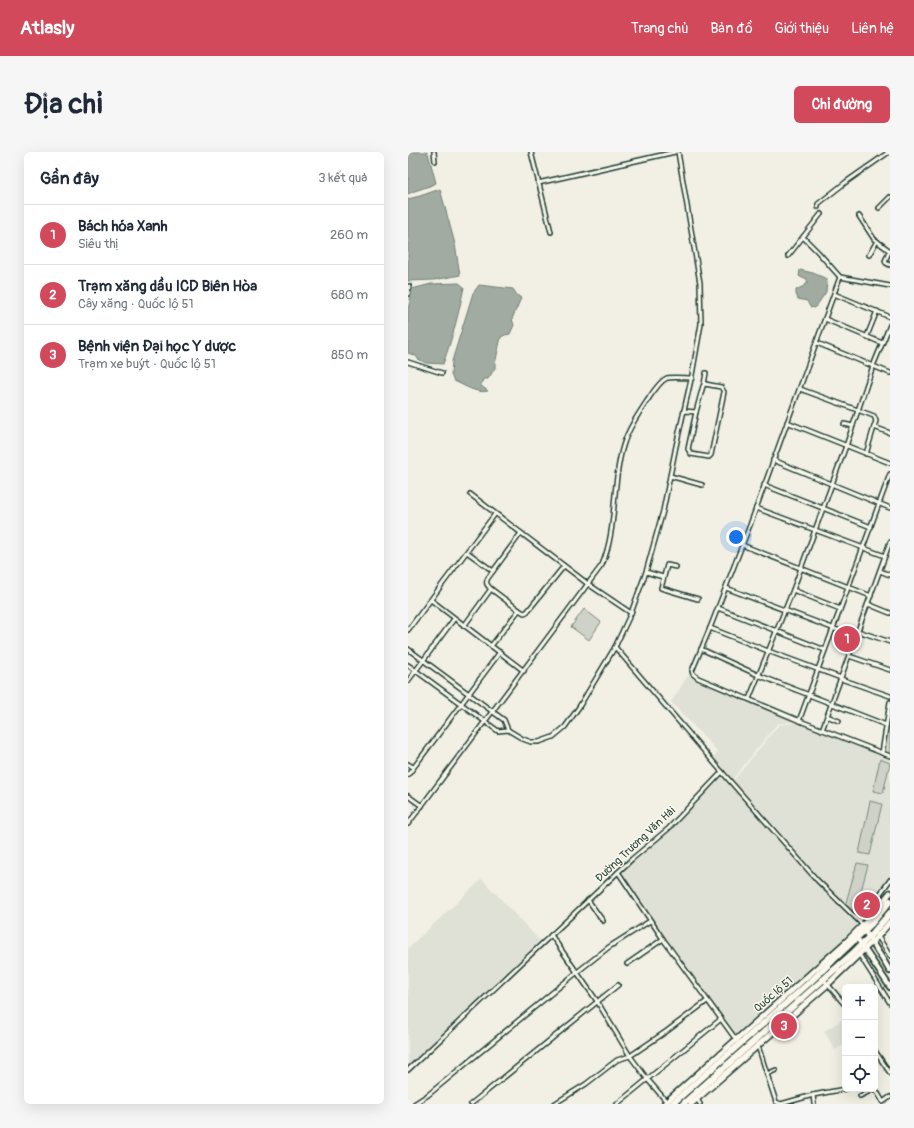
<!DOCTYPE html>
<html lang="vi">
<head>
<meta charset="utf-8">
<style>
  :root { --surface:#fff; --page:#f6f6f7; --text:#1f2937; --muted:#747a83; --line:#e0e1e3; --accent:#d1495b }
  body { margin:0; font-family:Pangolin,sans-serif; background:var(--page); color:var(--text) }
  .controls { position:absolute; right:12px; bottom:12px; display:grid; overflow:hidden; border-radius:6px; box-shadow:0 4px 16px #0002 }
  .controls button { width:36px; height:36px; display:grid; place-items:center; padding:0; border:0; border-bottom:1px solid var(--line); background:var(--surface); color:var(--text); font:20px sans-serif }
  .you { position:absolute; left:328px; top:385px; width:14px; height:14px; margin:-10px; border:3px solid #fff; border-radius:50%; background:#1a73e8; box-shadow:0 0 0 6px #1a73e833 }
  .badge { display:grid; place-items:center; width:26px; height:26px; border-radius:50%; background:var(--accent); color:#fff; font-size:13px; font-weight:700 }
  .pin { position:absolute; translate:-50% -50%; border:2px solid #fff; box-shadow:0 1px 4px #0006 }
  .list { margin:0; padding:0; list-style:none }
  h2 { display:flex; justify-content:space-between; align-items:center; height:52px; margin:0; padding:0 16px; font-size:17px }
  h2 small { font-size:13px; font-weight:400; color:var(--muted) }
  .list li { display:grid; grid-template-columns:26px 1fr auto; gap:12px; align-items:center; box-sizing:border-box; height:60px; padding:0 16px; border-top:1px solid var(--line) }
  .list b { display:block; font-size:15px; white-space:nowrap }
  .list p { margin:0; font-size:13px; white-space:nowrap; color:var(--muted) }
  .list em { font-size:13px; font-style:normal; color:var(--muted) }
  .icon { flex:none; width:22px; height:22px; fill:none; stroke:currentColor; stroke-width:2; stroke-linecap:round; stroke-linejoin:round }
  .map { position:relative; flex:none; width:482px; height:952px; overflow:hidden; border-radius:6px }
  header { display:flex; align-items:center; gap:24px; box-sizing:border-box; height:56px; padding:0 20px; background:var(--accent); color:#fff }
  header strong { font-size:19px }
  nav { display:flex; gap:22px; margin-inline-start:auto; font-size:14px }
  .intro { display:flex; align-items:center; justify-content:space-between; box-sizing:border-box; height:96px; padding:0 24px }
  h1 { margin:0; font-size:28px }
  .button { padding:10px 18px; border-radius:6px; background:var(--accent); color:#fff; font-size:14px; font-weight:700 }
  main { display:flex; gap:24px; padding:0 24px }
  aside { flex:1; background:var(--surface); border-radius:6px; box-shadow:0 4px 16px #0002 }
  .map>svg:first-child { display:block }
  .built { fill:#e0e1d6 }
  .green { fill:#cfd2c8; stroke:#77887e }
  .water { fill:#a2aba1; stroke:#6e7f75 }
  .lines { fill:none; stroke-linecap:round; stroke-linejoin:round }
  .street-casing { stroke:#1f3d34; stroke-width:6 }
  .secondary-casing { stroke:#1f3d34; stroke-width:8 }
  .primary-casing { stroke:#1f3d34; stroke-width:8 }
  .highway-casing { stroke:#1f3d34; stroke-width:9 }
  .street { stroke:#fbf7ec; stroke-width:3 }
  .secondary { stroke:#fbf7ec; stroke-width:4.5 }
  .primary { stroke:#fbf7ec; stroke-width:5 }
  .highway { stroke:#fbf7ec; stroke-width:6 }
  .labels { text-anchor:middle; stroke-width:3; stroke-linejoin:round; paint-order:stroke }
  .street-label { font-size:11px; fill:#1f3d34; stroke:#fbf7ec }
</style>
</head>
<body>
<header>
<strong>Atlasly</strong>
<nav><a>Trang chủ</a><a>Bản đồ</a><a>Giới thiệu</a><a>Liên hệ</a></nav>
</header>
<div class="intro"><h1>Địa chỉ</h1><a class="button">Chỉ đường</a></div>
<main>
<aside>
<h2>Gần đây<small>3 kết quả</small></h2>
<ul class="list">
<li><span class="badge">1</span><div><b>Bách hóa Xanh</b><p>Siêu thị</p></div><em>260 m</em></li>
<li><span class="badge">2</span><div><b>Trạm xăng dầu ICD Biên Hòa</b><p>Cây xăng · Quốc lộ 51</p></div><em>680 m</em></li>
<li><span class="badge">3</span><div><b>Bệnh viện Đại học Y dược</b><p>Trạm xe buýt · Quốc lộ 51</p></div><em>850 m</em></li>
</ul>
</aside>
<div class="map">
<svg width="482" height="952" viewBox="0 0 482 952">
  <rect width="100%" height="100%" fill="#f2f0e5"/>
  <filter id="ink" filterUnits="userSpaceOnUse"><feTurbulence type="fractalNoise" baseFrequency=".025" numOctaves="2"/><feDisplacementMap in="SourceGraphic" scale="8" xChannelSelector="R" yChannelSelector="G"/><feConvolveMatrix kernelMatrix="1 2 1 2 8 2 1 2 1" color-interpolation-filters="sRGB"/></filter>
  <g filter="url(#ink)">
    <g class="built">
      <path d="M 283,519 L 284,523 L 290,527 L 388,569 L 369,572 L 324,628 L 304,606 L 310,600 L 263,550 Z"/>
      <path d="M 391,570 L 482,606 L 482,737 L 455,771 L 410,727 L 325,629 L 369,575 L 371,573 Z"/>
      <path d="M 314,622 L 408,729 L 453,773 L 436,790 L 328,885 L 256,787 L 212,721 L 261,678 Z"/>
      <path d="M 74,727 L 133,790 L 0,916 L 0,796 Z"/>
      <path d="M 437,866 L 437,892 L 427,898 L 416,879 Z"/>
    </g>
    <g class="green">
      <path d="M 176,457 L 193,470 L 181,488 L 163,475 Z"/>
      <path d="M 482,558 L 482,603 L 475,600 Z"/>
      <path d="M 472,607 L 482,611 L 475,641 L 465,639 Z"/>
      <path d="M 462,649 L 474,652 L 462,703 L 451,701 Z"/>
      <path d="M 449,711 L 460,713 L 450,750 L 444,760 L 437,754 Z"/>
    </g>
    <g class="water">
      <path d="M 0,0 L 17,0 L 20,1 L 28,31 C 19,36 9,37 0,42 Z"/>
      <path d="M 32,37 L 47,92 L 52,123 L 26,128 L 0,129 L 0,47 L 12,44 Z"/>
      <path d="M 392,118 L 405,121 L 419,127 L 418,140 L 407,156 L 402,155 L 399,149 L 390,147 L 388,142 L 388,138 L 396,134 L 400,130 L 398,126 L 394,126 L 391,124 Z"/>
      <path d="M 51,131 L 56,135 C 51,161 44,187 35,212 L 18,211 L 10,207 L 8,204 L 0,201 L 0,158 L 4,137 L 23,132 Z"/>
      <path d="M 71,133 L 105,137 L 109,143 L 113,146 L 104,167 L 106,173 L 102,182 L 97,183 L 93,185 L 87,212 L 87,216 L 80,227 L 75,227 L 73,234 L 80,239 C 68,242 56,233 46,229 L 43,223 L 44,209 L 65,141 Z"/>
    </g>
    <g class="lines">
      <defs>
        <g id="street">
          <path d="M 26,0 L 27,9"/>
          <path d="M 123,0 L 143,80"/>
          <path d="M 130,31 L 267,0"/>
          <path d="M 410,55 L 410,52 L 438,30 L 481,0"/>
          <path d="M 471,56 L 482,45"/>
          <path d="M 451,64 L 466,87 L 482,99"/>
          <path d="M 395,85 L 410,100 L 432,125 L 482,134"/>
          <path d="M 482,98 L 477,109 L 478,111 L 482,113"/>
          <path d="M 461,103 L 469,89"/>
          <path d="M 380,104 L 413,62"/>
          <path d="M 432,125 L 342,373 L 302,476 L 284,519 L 285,522 L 290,526 L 392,569 L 482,604"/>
          <path d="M 0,142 L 1,134"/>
          <path d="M 426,142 L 482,165"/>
          <path d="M 417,167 L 474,191"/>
          <path d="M 459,184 L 469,159"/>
          <path d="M 409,191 L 482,221"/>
          <path d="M 0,210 L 34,221"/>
          <path d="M 296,232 L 298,221"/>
          <path d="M 297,232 L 313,235 L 316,240 L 303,303 L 301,305 L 283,302 L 280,297 L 288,260 L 295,234 Z"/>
          <path d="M 392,237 L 466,264 L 468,269 L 466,275 L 482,281"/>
          <path d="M 276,259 L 288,260"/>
          <path d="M 379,270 L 482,311"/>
          <path d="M 436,272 L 445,274"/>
          <path d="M 458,302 L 466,275"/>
          <path d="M 365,308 L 482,356"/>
          <path d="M 262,324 L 294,333"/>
          <path d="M 356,333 L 463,375"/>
          <path d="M 62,342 L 180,432 L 223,461"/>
          <path d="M 348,356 L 477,404"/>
          <path d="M 334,393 L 463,444"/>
          <path d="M 59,400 L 85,419"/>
          <path d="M 268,415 L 259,413 L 253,436 L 290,447"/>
          <path d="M 472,419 L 482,423"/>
          <path d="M 238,420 L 255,425"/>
          <path d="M 318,436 L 448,485"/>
          <path d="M 83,437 L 111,458"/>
          <path d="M 385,438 L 432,457"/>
          <path d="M 23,448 L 116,519"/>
          <path d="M 460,452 L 482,461"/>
          <path d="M 310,456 L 417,498"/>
          <path d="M 56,474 L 83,437 C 79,433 77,431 80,426 L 113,381"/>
          <path d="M 302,476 L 360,499 L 433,526"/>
          <path d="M 0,478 L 87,362"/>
          <path d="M 450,479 L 482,490"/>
          <path d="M 83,494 L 111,458 L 116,461 L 119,460 L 156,414"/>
          <path d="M 207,495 L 314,620"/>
          <path d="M 0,497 L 96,568 L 100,578 L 115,587 L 123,590 L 131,590 L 145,585 L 157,575 L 171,555 L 207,495 L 223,461 L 238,420 L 255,359 L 268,294 L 284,223 L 293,172 L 292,131 L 270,0"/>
          <path d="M 293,497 L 350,523 L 478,573"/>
          <path d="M 441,504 L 482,518"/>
          <path d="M 0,513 L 90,579 L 100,578"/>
          <path d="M 433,527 L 482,544"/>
          <path d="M 0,529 L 46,467"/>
          <path d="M 341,547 L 385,438 L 438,294 L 465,214 L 482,173"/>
          <path d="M 419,564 L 431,569"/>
          <path d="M 391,569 L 482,322"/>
          <path d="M 414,578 L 482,390"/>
          <path d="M 474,601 L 482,550"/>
          <path d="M 0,612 L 5,615"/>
          <path d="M 0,623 L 92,500"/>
          <path d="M 0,644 L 14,654"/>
          <path d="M 0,672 L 194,413 C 210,375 203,333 215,294 C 220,277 231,261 241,246 C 245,240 252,229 259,226 C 264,225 278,226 284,226"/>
          <path d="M 210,720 L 255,787 L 329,889"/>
          <path d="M 180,748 L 195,769"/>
          <path d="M 451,769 L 460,759 L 482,728"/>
          <path d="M 466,778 L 482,804"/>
          <path d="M 143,783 L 189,849 L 222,904 L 240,928 L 259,950"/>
          <path d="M 451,802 L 482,851"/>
          <path d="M 219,812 L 255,787"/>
          <path d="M 416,828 L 437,853"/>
          <path d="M 350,894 L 368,950 L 373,952 L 405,943 L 406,952"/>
          <path d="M 467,899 L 482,921"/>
          <path d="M 0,918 L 224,707 L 260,677 L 314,620 L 409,728 L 455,773"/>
          <path d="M 359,922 L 368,918"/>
          <path d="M 405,943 L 437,937"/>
          <path d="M 452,944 L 466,937 L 468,938 L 475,950 L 482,945"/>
          <path d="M 289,947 L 292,952"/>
          <path d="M 6,952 L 20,943 L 173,817 L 201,795 L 242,769"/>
          <path d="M 63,952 L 210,833"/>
          <path d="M 146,952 L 178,932 L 209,908 L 222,904 L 259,879 L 299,849"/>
          <path d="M 209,952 L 313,867"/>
        </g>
        <g id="secondary">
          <path d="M 455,776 L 482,819"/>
          <path d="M 447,783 L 482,835"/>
        </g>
        <g id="primary">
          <path d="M 256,952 L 438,790 L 455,773 L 482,741"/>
          <path d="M 283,952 L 420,832 L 470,784 L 482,770"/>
        </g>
        <g id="highway">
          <path d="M 264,952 L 401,831 L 463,772 L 482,749"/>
          <path d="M 275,952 L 444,802 L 464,782 L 482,761"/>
        </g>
      </defs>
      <use href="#street" class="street-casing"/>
      <use href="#secondary" class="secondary-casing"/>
      <use href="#primary" class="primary-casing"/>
      <use href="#highway" class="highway-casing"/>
      <use href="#street" class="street"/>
      <use href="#secondary" class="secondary"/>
      <use href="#primary" class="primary"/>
      <use href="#highway" class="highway"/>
    </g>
  </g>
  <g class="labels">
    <g class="street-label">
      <text transform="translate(227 692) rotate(-43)" y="4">Đường Trương Văn Hải</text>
      <text transform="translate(365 842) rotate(-41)" y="4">Quốc lộ 51</text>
    </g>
  </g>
</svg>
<div class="controls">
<button>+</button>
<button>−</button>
<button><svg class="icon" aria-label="locate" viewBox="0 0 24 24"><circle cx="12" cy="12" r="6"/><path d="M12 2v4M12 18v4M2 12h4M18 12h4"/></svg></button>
</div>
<div class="you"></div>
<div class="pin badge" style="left:439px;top:487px">1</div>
<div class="pin badge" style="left:459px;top:753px">2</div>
<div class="pin badge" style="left:376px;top:874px">3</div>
</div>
</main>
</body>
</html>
